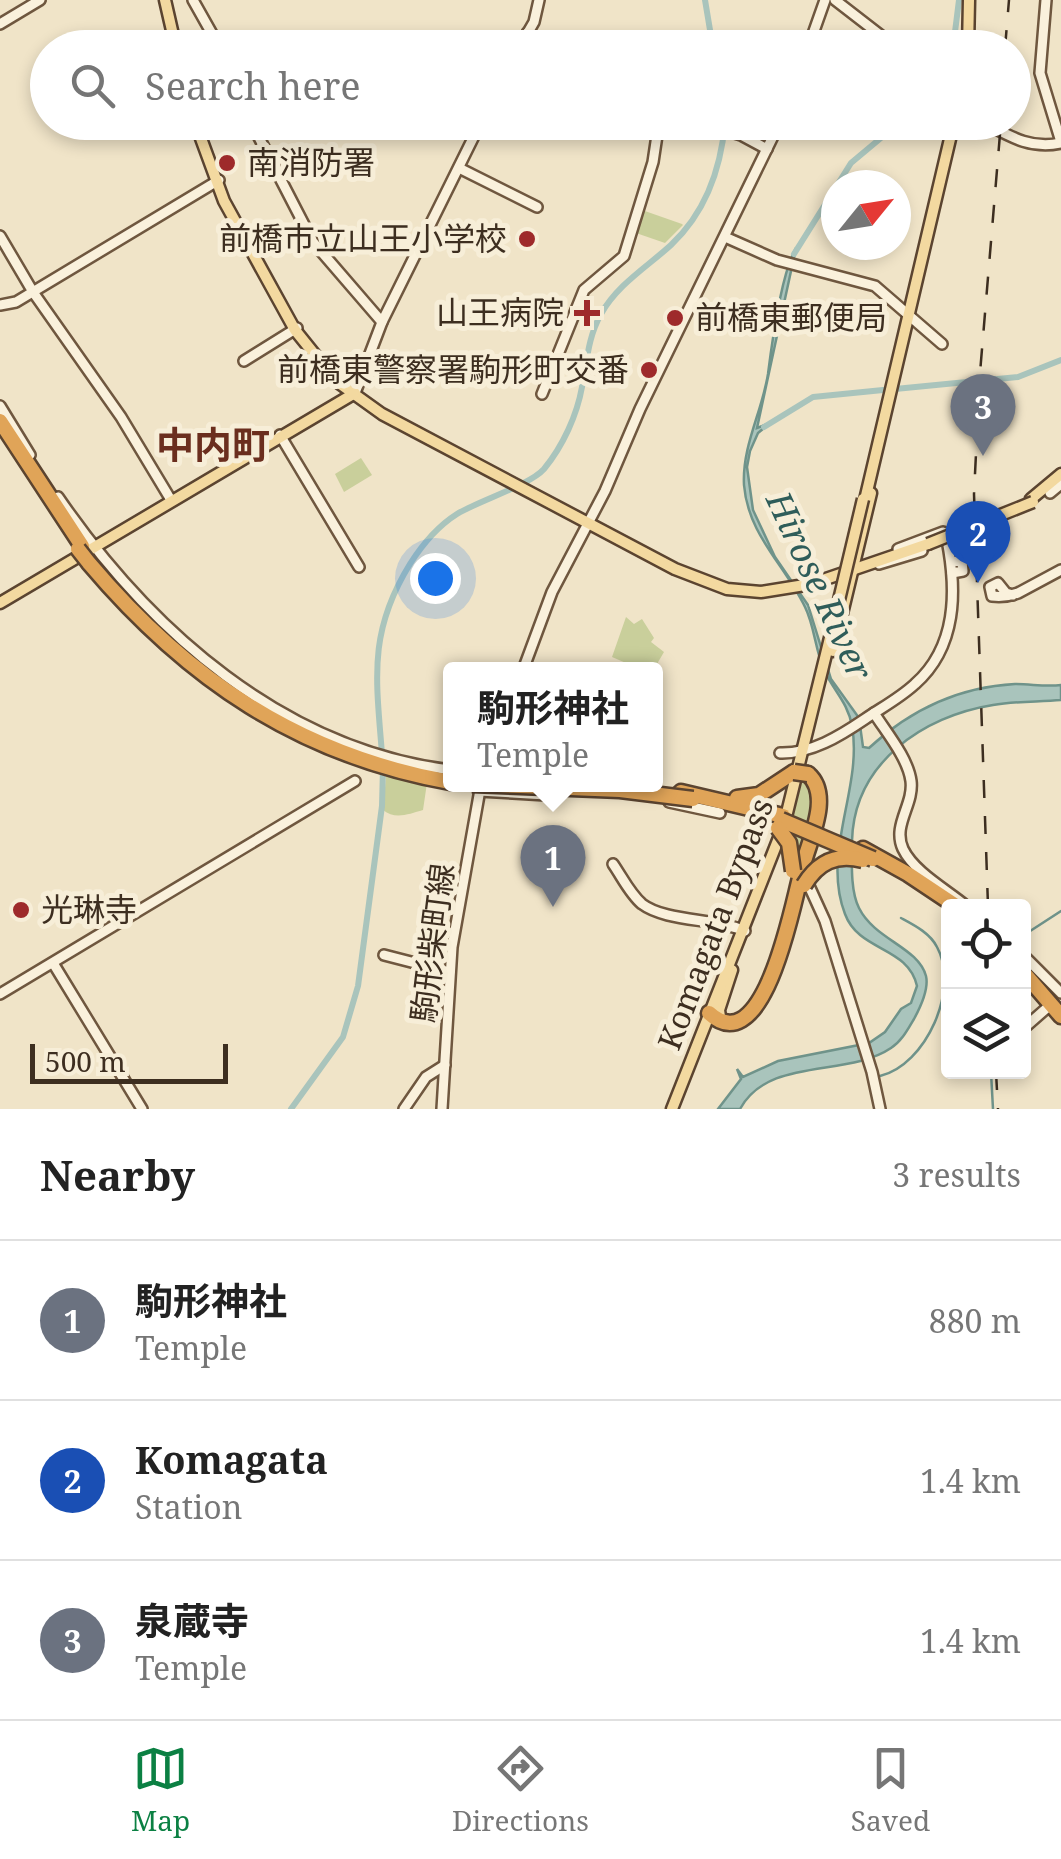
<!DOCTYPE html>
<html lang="en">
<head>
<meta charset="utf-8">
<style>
  :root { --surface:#fff; --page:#f2f2f2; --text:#222; --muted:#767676; --line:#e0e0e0; --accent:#0b8043 }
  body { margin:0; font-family:"Noto Serif","Noto Sans JP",serif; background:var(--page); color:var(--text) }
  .controls { position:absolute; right:30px; bottom:30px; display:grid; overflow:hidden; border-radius:10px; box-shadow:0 5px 15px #0003 }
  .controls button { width:90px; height:90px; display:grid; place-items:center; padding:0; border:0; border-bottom:2px solid var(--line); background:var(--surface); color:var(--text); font:50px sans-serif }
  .compass { position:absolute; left:821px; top:170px; width:90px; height:90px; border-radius:50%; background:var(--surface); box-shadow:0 5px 15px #0003; rotate:60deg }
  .scale { position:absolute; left:30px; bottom:25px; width:198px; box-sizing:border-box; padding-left:10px; border:5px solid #3d2e20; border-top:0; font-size:28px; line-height:35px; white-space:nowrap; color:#3d2e20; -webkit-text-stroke:8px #f7eed8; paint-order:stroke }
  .you { position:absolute; left:435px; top:578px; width:35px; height:35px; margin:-25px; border:8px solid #fff; border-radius:50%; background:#1a73e8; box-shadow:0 0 0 15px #1a73e833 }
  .badge { display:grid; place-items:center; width:65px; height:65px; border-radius:50%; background:var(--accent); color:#fff; font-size:32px; font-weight:700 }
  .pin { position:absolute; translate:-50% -82px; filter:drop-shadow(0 2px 5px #0008) }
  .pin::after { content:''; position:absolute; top:52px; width:35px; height:30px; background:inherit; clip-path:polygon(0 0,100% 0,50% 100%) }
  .popup { position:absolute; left:443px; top:662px; width:220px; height:130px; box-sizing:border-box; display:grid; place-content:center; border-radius:10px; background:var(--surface); filter:drop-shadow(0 2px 8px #0005); font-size:32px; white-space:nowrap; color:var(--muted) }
  .popup b { font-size:38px; color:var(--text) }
  .popup::after { content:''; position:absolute; left:50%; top:100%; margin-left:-20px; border:20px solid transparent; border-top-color:var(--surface) }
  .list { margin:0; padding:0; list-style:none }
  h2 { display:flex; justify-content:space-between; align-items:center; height:130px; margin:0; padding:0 40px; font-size:42px }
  h2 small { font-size:32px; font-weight:400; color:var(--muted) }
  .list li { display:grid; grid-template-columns:65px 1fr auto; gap:30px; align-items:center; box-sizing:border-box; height:160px; padding:0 40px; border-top:2px solid var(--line) }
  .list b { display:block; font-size:38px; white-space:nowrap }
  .list p { margin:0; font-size:32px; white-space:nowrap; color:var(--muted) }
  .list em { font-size:32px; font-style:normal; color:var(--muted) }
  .icon { flex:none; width:55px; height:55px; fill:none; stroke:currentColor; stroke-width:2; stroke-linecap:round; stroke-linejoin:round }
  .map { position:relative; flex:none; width:1061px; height:1109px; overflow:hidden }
  .search { position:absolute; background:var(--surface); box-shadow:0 5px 15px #0003; left:30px; right:30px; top:30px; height:110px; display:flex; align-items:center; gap:25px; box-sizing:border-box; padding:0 35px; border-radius:55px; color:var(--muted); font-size:38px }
  .sheet { height:610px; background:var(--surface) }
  nav { display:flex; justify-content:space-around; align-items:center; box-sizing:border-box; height:140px; border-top:2px solid var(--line); background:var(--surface); font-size:28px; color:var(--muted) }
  nav a { display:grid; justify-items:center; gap:5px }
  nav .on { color:var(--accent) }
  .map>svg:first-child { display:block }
  .green { fill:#c9cf9b }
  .water { fill:#a9c4bc; stroke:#6f938a; stroke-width:2.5 }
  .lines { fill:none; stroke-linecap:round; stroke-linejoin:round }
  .stream { stroke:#6f938a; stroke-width:2.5 }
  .river { stroke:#a9c4bc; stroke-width:6 }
  .secondary-casing { stroke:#6f573f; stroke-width:14 }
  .primary-casing { stroke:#5b4430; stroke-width:15 }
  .highway-casing { stroke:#5b4430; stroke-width:19 }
  .secondary { stroke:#faf1dc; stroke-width:9 }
  .primary { stroke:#f3d9a0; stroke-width:10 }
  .highway { stroke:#e0a458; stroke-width:14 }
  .rail { stroke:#3d2e20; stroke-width:2.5; stroke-dasharray:18 18; stroke-linecap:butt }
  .primary-bridge-casing { stroke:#5b4430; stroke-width:15; stroke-linecap:butt }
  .highway-bridge-casing { stroke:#5b4430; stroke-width:19; stroke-linecap:butt }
  .primary-bridge { stroke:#f3d9a0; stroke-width:10 }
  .highway-bridge { stroke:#e0a458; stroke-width:14 }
  .poi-dot { fill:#9e2a2b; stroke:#f7eed8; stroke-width:4 }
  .labels { text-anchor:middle; stroke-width:10; stroke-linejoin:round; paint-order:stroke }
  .poi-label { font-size:32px; fill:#3d2e20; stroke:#f7eed8; text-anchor:start }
  .street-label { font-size:32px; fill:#3d2e20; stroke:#f7eed8 }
  .water-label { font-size:35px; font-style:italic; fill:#2f5d5a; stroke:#f7eed8 }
  .quarter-label { font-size:38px; font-weight:bold; fill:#6b2e1e; stroke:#f7eed8 }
</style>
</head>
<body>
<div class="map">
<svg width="1061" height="1109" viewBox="0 0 1061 1109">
  <rect width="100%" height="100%" fill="#f0e4c8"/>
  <g class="green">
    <path d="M 642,210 L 682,224 L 683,225 L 665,243 L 636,233 Z"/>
    <path d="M 361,458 L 372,475 L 344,492 L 335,474 Z"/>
    <path d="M 626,617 L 634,624 L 642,619 L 654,638 L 651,642 L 664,652 L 654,669 L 640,669 L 612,657 Z"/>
    <path d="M 390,776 L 427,783 L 423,810 C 409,814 395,820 383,810 L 386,777 Z"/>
    <path d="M 803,778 C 826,796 805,839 799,863 L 785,842 Z"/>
  </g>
  <path class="water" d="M 796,248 L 757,428 L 770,423 L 758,433 L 750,451 L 747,467 L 753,510 L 775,557 L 808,605 L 831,679 L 859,718 L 863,747 L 869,748 C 910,710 958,687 1015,684 C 1032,684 1045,687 1061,685 L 1061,700 C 1039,702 1016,701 993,705 C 923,716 854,763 852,841 C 852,861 850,890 859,908 C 875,940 918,947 926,976 C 929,989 920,1008 914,1019 C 908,1029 902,1041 891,1048 C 847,1078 769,1056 740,1109 L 718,1109 L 741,1079 L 737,1069 L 743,1077 L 778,1061 L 869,1043 L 885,1032 L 901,1009 L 911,1003 L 917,986 C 908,946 859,952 845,914 C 821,852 863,788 852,726 C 848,703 834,691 825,672 C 815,651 815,627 805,607 C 785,565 748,535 744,485 C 742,446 762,412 768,374 C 772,342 781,274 796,248 Z"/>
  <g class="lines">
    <g class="stream">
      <path d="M 1024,935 L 1061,911"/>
      <path d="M 991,1072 L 993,1109"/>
      <path d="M 880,1076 C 926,1065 960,989 937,947 C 930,933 914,925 901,918"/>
    </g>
    <g class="river">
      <path d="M 705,0 L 713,48"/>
      <path d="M 953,48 L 959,0"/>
      <path d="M 794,254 L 851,163 L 900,122"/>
      <path d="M 895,389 L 1018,377 L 1061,360"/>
      <path d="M 764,427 L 813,397 L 883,390"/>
      <path d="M 382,754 C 376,678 368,632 410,564 C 422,545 438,526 457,514 C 478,501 530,485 544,469 C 563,446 577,415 582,387 C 587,361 588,337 601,314 C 618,284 647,267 671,245 C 706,212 721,169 725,122"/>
      <path d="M 291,1109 L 343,1037 L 358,986 L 382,806 L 383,767"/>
    </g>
    <defs>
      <g id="secondary">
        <path d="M 193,0 L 220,48"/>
        <path d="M 835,0 L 897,48"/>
        <path d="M 1046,0 L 1040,73 L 1061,142"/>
        <path d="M 0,24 L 40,0"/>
        <path d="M 527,33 L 546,48"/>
        <path d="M 519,48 L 534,22 L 539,0"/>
        <path d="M 808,48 L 825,0"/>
        <path d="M 251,122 L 313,242 L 382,322"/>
        <path d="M 699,122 L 741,135 L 767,149"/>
        <path d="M 983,122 C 1009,136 1031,150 1061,143"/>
        <path d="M 459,168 L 537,207"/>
        <path d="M 0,236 L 33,292 L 121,417 L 171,500"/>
        <path d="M 725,237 L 777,260 L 875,286 L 942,344"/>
        <path d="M 0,305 L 16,302 L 219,180"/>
        <path d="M 244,361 L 297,328"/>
        <path d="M 355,393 L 382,322 L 481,122"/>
        <path d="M 542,394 L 584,290 L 624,256 L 653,162 L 659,122"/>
        <path d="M 0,406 L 30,455"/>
        <path d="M 280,435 L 359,567"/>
        <path d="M 1050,493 L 1061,484"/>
        <path d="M 58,497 C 150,631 283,749 450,770"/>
        <path d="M 951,561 L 962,562 L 963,571 L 952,573"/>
        <path d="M 879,564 L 922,551"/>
        <path d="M 1013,595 L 1006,593 L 998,583 L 990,587 L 992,596 C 1001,597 1010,596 1018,593 L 1061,570"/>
        <path d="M 523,670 L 552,592 L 605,491 L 640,409 L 780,122"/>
        <path d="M 874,713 C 886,732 908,758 911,781 C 914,805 892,825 903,849 C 914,872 947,890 966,906"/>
        <path d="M 780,753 C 811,754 840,736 865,719 C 881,708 900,698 915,684 C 957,647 957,591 947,540 L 943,532 L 898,549"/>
        <path d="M 479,791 L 546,795"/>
        <path d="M 669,802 L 720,813"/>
        <path d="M 613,864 C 622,877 630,894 642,904 C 666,922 716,918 745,931"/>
        <path d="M 805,877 L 825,921 L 872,1072 L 880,1109"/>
        <path d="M 384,955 L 450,972"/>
        <path d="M 1024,956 L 1061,993"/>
        <path d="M 53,963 L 142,1109"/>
        <path d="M 0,994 L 355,781"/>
        <path d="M 1024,1028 L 1048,1007"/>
        <path d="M 404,1109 L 426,1077 L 445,1065"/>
        <path d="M 442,1109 L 452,947 L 481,784"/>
      </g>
      <g id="primary">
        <path d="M 165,0 L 176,48"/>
        <path d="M 968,48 L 969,0"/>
        <path d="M 195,122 L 224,201 L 295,330 L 336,381 L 382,414 L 675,569 L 727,589 L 761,592 L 811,584 L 928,544"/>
        <path d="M 1031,499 L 1061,474"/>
        <path d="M 865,500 L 954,122"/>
        <path d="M 0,603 L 355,393"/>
        <path d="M 833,651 L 871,493"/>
        <path d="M 720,1017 L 719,1010 L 732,970"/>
        <path d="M 672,1109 L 784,825 L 829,642"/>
      </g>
      <g id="highway">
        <path d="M 0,421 L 82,546"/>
        <path d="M 89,563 C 187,679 299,755 450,782"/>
        <path d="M 681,792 L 783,816"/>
        <path d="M 737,798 L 759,795 L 794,772"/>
        <path d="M 863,849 L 908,874 L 956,906"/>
        <path d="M 803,865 C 810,838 832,795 808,774"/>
        <path d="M 1024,973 L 1061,1016"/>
        <path d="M 709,1013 C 763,1063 792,908 800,878"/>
      </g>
    </defs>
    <use href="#secondary" class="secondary-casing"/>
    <use href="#primary" class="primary-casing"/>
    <use href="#highway" class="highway-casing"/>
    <use href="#secondary" class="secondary"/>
    <use href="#primary" class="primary"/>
    <use href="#highway" class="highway"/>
    <g class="rail">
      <path d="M 1005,48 L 1009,0"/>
      <path d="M 988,906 L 974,494 L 980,373 L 1001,122"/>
      <path d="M 996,1072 L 998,1109"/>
    </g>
    <defs>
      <g id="primary-bridge">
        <path d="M 928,544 L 1033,502"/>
        <path d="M 829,642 L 863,499"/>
      </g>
      <g id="highway-bridge">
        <path d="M 78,549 L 89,563"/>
        <path d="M 794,772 L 808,774"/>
        <path d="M 472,784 L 620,790 L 693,799"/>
        <path d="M 781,820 L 873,859"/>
        <path d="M 778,828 L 789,843 L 793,871"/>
        <path d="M 804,885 C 818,862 836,853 863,860"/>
      </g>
    </defs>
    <use href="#primary-bridge" class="primary-bridge-casing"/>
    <use href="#highway-bridge" class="highway-bridge-casing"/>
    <use href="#primary-bridge" class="primary-bridge"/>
    <use href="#highway-bridge" class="highway-bridge"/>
  </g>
  <g class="poi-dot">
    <circle cx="227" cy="163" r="10"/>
    <circle cx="527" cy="239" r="10"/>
    <path d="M582 298h10v10h10v10h-10v10h-10v-10h-10v-10h10z"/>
    <circle cx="675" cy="318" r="10"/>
    <circle cx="649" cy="370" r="10"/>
    <circle cx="21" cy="910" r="10"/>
  </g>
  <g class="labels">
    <g class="poi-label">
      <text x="247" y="174">南消防署</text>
      <text x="507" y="250" text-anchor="end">前橋市立山王小学校</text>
      <text x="564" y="324" text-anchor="end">山王病院</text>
      <text x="695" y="329">前橋東郵便局</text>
      <text x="629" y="381" text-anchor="end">前橋東警察署駒形町交番</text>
      <text x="41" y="921">光琳寺</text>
    </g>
    <g class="street-label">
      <text transform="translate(716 924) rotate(-69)" y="11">Komagata Bypass</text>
      <text transform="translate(433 943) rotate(-83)" y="11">駒形柴町線</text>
    </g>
    <g class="water-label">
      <text transform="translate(819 586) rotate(65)" y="12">Hirose River</text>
    </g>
    <g class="quarter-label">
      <text x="213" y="459">中内町</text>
    </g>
  </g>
</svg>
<div class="controls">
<button><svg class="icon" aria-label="locate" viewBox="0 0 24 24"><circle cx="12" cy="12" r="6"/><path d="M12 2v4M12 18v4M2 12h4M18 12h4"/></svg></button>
<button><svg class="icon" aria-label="layers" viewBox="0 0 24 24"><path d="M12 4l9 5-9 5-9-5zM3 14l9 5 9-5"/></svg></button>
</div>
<svg class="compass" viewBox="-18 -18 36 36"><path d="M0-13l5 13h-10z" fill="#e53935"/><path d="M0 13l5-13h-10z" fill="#767676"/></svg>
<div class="scale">500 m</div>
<div class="you"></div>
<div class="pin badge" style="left:553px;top:907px;background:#6b7280">1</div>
<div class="popup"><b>駒形神社</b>Temple</div>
<div class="pin badge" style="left:978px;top:583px;background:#1a4fb4">2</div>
<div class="pin badge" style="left:983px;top:456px;background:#6b7280">3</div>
<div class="search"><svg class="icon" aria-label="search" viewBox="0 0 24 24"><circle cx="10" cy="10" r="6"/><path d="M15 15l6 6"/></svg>Search here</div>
</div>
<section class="sheet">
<h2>Nearby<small>3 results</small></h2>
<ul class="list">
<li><span class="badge" style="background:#6b7280">1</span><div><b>駒形神社</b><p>Temple</p></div><em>880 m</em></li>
<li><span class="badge" style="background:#1a4fb4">2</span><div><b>Komagata</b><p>Station</p></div><em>1.4 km</em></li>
<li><span class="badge" style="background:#6b7280">3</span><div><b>泉蔵寺</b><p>Temple</p></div><em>1.4 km</em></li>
</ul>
</section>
<nav>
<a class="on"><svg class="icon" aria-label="map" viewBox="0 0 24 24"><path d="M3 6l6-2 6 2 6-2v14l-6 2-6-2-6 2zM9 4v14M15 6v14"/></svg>Map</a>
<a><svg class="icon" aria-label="directions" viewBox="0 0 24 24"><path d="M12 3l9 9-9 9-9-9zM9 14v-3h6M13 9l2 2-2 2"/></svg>Directions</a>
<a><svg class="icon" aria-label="saved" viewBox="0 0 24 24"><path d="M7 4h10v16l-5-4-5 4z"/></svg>Saved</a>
</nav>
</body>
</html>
